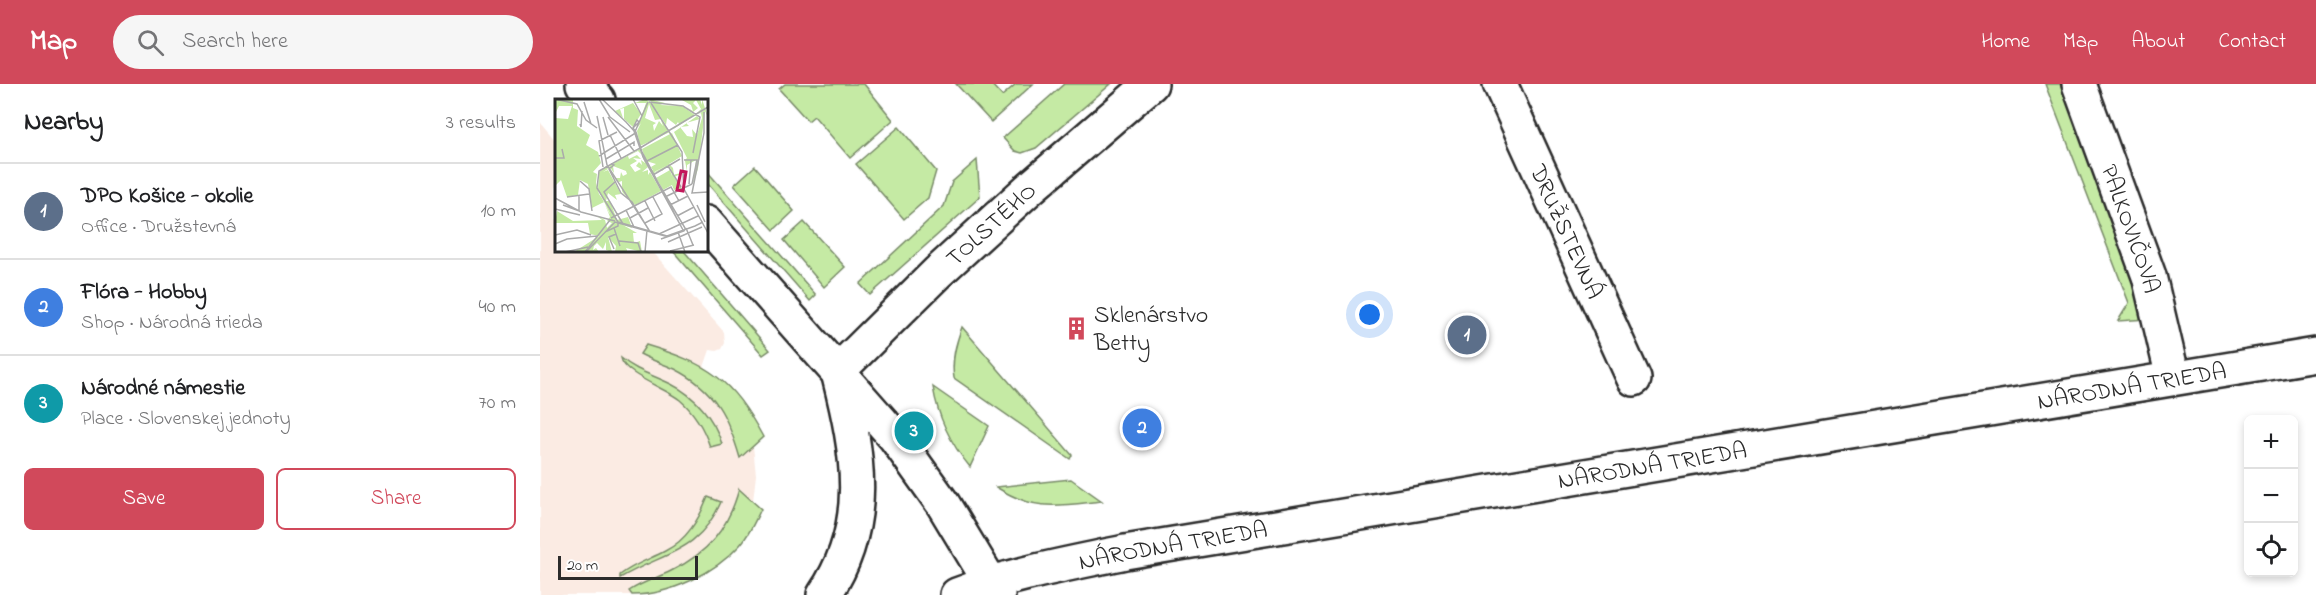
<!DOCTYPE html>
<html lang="en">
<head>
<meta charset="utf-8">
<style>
  :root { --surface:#fff; --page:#f6f6f6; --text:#202124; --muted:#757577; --line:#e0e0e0; --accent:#d1495b }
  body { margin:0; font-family:"Indie Flower",sans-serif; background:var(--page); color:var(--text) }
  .controls { position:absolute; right:18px; bottom:18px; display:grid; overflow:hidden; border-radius:9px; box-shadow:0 3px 9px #0003 }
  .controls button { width:54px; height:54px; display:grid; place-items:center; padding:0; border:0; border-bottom:2px solid var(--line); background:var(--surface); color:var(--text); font:30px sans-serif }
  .scale { position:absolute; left:18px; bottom:15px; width:140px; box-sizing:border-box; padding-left:6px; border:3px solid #2b2b2b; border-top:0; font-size:16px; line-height:21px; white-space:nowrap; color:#2b2b2b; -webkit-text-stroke:4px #fff; paint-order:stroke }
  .you { position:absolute; left:830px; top:231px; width:21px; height:21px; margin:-15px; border:4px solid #fff; border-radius:50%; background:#1a73e8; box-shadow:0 0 0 9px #1a73e833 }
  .badge { display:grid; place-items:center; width:39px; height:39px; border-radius:50%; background:var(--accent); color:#fff; font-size:20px; font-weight:700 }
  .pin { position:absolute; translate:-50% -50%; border:3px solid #fff; box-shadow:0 2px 6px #0006 }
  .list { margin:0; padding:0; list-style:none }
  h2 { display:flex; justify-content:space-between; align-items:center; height:78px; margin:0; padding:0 24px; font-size:26px }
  h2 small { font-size:20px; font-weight:400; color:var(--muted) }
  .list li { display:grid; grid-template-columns:39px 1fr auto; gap:18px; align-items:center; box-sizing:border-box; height:96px; padding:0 24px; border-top:2px solid var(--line) }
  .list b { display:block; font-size:22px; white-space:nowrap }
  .list p { margin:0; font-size:20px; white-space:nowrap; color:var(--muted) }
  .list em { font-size:20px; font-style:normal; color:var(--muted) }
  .actions { display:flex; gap:12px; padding:18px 24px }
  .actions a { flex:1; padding:14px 0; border:2px solid var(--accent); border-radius:9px; text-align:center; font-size:21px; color:var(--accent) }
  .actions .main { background:var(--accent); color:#fff }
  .icon { flex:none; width:33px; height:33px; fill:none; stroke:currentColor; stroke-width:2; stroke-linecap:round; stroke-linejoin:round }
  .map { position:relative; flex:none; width:1776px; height:511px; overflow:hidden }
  header { display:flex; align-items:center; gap:36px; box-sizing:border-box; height:84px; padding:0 30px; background:var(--accent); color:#fff }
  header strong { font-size:28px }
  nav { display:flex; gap:33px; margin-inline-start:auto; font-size:21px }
  .search { width:420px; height:54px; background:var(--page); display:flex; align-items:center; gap:15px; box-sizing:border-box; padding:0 21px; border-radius:33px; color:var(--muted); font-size:22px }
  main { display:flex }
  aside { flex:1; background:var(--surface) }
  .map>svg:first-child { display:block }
  .built { fill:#fbebe3 }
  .green { fill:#c5eaa4; stroke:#788a68; stroke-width:1.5 }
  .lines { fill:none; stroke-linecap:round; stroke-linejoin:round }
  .minor-casing { stroke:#2b2b2b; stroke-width:38 }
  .tertiary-casing { stroke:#2b2b2b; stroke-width:38 }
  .minor { stroke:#fff; stroke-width:33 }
  .tertiary { stroke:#fff; stroke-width:33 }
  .labels { text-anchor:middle; stroke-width:4.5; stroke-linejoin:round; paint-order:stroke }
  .street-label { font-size:24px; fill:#2b2b2b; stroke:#fff }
  .poi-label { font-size:24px; fill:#2b2b2b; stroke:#fff; text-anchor:start }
  .inset-road { fill:none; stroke:#aaa; stroke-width:1.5 }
  .view { fill:#c2185b; fill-opacity:0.15; stroke:#c2185b; stroke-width:3 }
  .inset-edge { fill:none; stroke:#2b2b2b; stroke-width:3 }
</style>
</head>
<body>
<header>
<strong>Map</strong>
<div class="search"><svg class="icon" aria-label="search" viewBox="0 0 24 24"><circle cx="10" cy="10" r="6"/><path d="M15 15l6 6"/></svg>Search here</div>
<nav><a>Home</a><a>Map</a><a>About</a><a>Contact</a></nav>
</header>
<main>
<aside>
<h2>Nearby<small>3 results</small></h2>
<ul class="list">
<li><span class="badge" style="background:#5c6f8a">1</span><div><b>DPO Košice - okolie</b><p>Office · Družstevná</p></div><em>10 m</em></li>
<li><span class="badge" style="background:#3f7fe0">2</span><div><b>Flóra - Hobby</b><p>Shop · Národná trieda</p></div><em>40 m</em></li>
<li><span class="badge" style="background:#0f9aa8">3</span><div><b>Národné námestie</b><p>Place · Slovenskej jednoty</p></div><em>70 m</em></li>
</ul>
<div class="actions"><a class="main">Save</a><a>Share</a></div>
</aside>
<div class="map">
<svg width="1776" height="511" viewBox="0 0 1776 511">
  <rect width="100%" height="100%" fill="#fff"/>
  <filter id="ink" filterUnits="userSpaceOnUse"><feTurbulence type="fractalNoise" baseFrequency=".0167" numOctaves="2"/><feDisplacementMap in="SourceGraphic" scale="12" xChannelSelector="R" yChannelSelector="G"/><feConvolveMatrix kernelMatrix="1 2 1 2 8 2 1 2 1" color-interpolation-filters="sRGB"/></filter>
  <g filter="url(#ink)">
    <path class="built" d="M 0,38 L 16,57 L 16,166 L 112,167 L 184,248 L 185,259 L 182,265 L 177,267 L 170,266 L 164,283 L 190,303 L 212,333 L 223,353 L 213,362 L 216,391 L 213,417 L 221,425 L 200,460 L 172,485 L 152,496 L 107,511 L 0,511 Z"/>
    <g class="green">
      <path d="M 245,0 L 324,0 L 353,36 L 310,74 L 274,32 L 268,37 L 239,5 Z"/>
      <path d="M 416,0 L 451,0 L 462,12 L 476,0 L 493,0 L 451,38 Z"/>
      <path d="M 524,0 L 571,0 L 496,64 L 482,69 L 475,67 L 463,54 Z"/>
      <path d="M 1505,0 L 1520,0 L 1607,235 L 1578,237 L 1589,219 Z"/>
      <path d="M 359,43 L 396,87 L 388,114 L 364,135 L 316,80 Z"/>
      <path d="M 437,76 L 440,113 L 330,211 L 320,200 L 404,122 L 412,98 Z"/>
      <path d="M 215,82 L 254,127 L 234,146 L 194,101 Z"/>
      <path d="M 166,86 L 276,211 L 270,217 L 167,99 Z"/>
      <path d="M 264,138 L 305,183 L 284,203 L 244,156 Z"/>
      <path d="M 133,167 L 144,167 L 230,266 L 223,271 Z"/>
      <path d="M 422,243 L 532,371 L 530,375 L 414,294 C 411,276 416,259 422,243 Z"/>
      <path d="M 106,261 C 169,280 191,294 223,353 L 200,374 C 188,333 175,305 135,285 C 123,280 111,276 100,270 Z"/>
      <path d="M 81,274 C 96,287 113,291 131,300 C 155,312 174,334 182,360 L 170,363 C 164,345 155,329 140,316 C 127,305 83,290 81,274 Z"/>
      <path d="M 393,303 L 449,342 L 430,383 C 410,359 398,334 393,303 Z"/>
      <path d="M 531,395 L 562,417 C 517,422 496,428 456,403 Z"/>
      <path d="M 199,405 L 221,425 C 215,437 209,451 200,461 C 175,489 130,511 92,511 L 89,507 C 102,498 117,494 131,487 C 168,469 188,445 199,405 Z"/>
      <path d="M 168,413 L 181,418 C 158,470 123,468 80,494 L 80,491 C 94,480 110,475 125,467 C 147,456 159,435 168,413 Z"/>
    </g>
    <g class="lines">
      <defs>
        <g id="minor">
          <path d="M 43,0 L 58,16"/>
          <path id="s1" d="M 960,0 L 1094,295"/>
          <path id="s2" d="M 1539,0 L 1609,192 L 1633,294"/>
          <path d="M 166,139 L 355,353 L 403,420 L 458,511"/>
          <path id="s3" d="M 298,287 L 398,188 L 489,105 L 611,0"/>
          <path d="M 284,511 C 332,441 318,368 299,292"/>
        </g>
        <g id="tertiary">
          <path id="s4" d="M 417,511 C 471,490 529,480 585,468 L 1776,271"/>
        </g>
      </defs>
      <use href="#minor" class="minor-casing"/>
      <use href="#tertiary" class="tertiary-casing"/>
      <use href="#minor" class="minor"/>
      <use href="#tertiary" class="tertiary"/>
    </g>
  </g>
  <defs>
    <symbol id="building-bare" viewBox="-9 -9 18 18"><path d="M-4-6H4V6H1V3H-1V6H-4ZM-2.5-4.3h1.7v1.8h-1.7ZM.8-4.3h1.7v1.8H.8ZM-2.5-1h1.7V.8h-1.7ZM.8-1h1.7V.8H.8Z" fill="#d1495b" stroke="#fff" stroke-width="2.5" paint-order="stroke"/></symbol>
  </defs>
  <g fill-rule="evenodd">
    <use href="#building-bare" x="520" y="228" width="33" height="33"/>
  </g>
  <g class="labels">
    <g class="street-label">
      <text dy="8" stroke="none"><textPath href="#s3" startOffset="212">TOLSTÉHO</textPath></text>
      <text dy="8" stroke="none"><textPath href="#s2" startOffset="154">PALKOVIČOVA</textPath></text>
      <text dy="8" stroke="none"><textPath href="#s1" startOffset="162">DRUŽSTEVNÁ</textPath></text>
      <text dy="8" stroke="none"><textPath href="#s4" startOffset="1194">NÁRODNÁ TRIEDA</textPath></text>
      <text dy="8" stroke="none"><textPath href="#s4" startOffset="708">NÁRODNÁ TRIEDA</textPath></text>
      <text dy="8" stroke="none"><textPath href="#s4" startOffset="222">NÁRODNÁ TRIEDA</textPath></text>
    </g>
    <g class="poi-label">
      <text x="554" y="238">Sklenárstvo<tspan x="554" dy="28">Betty</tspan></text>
    </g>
  </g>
  <g transform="translate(15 15)">
    <rect width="153" height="153" fill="#fff"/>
    <path d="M 0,0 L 18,0 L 18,9 L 23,11 L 22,27 L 35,36 L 31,46 L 43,53 L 46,64 L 38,73 L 42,75 L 41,84 L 44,95 L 47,99 L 54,114 L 55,115 L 43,90 L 44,73 L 51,67 L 53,70 L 48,73 L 53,71 L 66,95 L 60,96 L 62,101 L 53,94 L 51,102 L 55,102 L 62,121 L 73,118 L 77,129 L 68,126 L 82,134 L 78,134 L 79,144 L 85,142 L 87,153 L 71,149 L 72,151 L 72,153 L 60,153 L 61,147 L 53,138 L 57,153 L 51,151 L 51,143 L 48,150 L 42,144 L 39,147 L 38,151 L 41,149 L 44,153 L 19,153 L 44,137 L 35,135 L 33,124 L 0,124 L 2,112 L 18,122 L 47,121 L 42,117 L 50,121 L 52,129 L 57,124 L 52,122 L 55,118 L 49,103 L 37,109 L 33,85 L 25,81 L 23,96 L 12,98 L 6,81 L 0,87 L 0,19 L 13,20 L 17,7 L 4,7 L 1,13 ZM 90,0 L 98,5 L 94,0 L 110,4 L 105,6 L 127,7 L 140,16 L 117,31 L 124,25 L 123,23 L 121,26 L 112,19 L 111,26 L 97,5 L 106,20 L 100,21 L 94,5 L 90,19 L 101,24 L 98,26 L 99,32 L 104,22 L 108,27 L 106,21 L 115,33 L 85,47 L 82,32 L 86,24 L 83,28 L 83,27 L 91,4 L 80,4 ZM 145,0 L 147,6 L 147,0 L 153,18 L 150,12 L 143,70 L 138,85 L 141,61 L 132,66 L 132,72 L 130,62 L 129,71 L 130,61 L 132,59 L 119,33 L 142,17 L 145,20 L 131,24 L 134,27 L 125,28 L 132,37 L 138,38 L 137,30 L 142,36 L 147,19 L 146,14 L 143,16 L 150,10 L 147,11 L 142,15 L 141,15 L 146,10 L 141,1 L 138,4 L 143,9 L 138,13 L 131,8 L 138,12 L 136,6 L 127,1 ZM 78,4 L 86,15 L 78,28 L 69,20 L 69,9 L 65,10 L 68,19 L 60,12 ZM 117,34 L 127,57 L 114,65 L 118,69 L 119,76 L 121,75 L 128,74 L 119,78 L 128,91 L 119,92 L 124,89 L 119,91 L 117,86 L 108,91 L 99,75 L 101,79 L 115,71 L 117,77 L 116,70 L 113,66 L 107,72 L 106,71 L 99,74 L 98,74 L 96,70 L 100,73 L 113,66 L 99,73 L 96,68 L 101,65 L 91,62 L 87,50 ZM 85,50 L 86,55 L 83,52 L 73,57 L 74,60 L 82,56 L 86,60 L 78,59 L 82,62 L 75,66 L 80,73 L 86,70 L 81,67 L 84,63 L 87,66 L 86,61 L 90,64 L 87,56 L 93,68 L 87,73 L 93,71 L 93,76 L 95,73 L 106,92 L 80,106 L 68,94 L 62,83 L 67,92 L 67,82 L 64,83 L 61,81 L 60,79 L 65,79 L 66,73 L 68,77 L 72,75 L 71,72 L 58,67 L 59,74 L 54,67 Z" fill="#c5eaa4"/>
    <path class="inset-road" d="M 0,0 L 22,5 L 31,21 L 42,29M 44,0 L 55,18 L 75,33M 47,0 L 72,24M 78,0 L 87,17M 29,3 L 36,25M 94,3 L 128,7 L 145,18 L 138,54M 96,4 L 127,53 L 129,90 L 153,134M 149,13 L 149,34 L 137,94 L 153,93M 42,17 L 52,66 L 94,131M 48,18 L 53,36M 53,18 L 79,52M 71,23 L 80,33 L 85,49 L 153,8M 25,25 L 26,28 L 27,12M 55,36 L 66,59M 44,57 L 79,35 L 93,3M 0,59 L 9,59 L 7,50M 51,60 L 79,43 L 79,47M 129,61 L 142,61 L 137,85M 90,63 L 123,46M 56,65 L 59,66 L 54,70 L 66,94 L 77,103 L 95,133M 113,67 L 126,88M 48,68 L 44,42 L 62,33M 98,76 L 125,60M 25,82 L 34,90 L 37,112M 61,82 L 49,93 L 68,125M 134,85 L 136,61M 12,98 L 34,95M 110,98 L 137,85M 0,99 L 26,113 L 60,122M 90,102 L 100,122M 8,106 L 24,112 L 24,97M 115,106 L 133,97M 142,106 L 150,123M 0,110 L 25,116M 71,111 L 79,128M 122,117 L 139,108M 56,119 L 116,88 L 124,102M 75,119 L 93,109M 90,124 L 107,115 L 98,98M 59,129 L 65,147M 131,129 L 138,146M 128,131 L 85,49 L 44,72 L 42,89 L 63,123 L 112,137 L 140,127 L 148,123M 50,133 L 63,127 L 63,123M 123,133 L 130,153M 104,135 L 143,117M 0,136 L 22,131 L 36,136M 106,140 L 129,132 L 130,130 L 130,129 L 89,60 L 81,33 L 78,29 L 84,23 L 82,21 L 78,29 L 88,58 L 128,131M 64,142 L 83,144 L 86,153M 113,143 L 147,128M 0,145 L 12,140 L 42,137M 59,150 L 54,138 L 61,135M 115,152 L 139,146M 10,153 L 33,148M 30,153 L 55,121M 31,153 L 60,123 L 110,137M 90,153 L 92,131"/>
    <path class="view" d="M 126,72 L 131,73 L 128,92 L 122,91 Z"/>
    <rect width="153" height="153" class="inset-edge"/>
  </g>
</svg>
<div class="controls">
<button>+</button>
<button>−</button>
<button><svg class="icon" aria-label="locate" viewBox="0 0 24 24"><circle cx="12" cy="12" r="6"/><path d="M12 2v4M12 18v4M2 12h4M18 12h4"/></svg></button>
</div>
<div class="scale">20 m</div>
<div class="you"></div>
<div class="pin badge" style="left:927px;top:251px;background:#5c6f8a">1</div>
<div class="pin badge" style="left:602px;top:344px;background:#3f7fe0">2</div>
<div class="pin badge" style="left:374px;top:347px;background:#0f9aa8">3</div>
</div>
</main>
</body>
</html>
